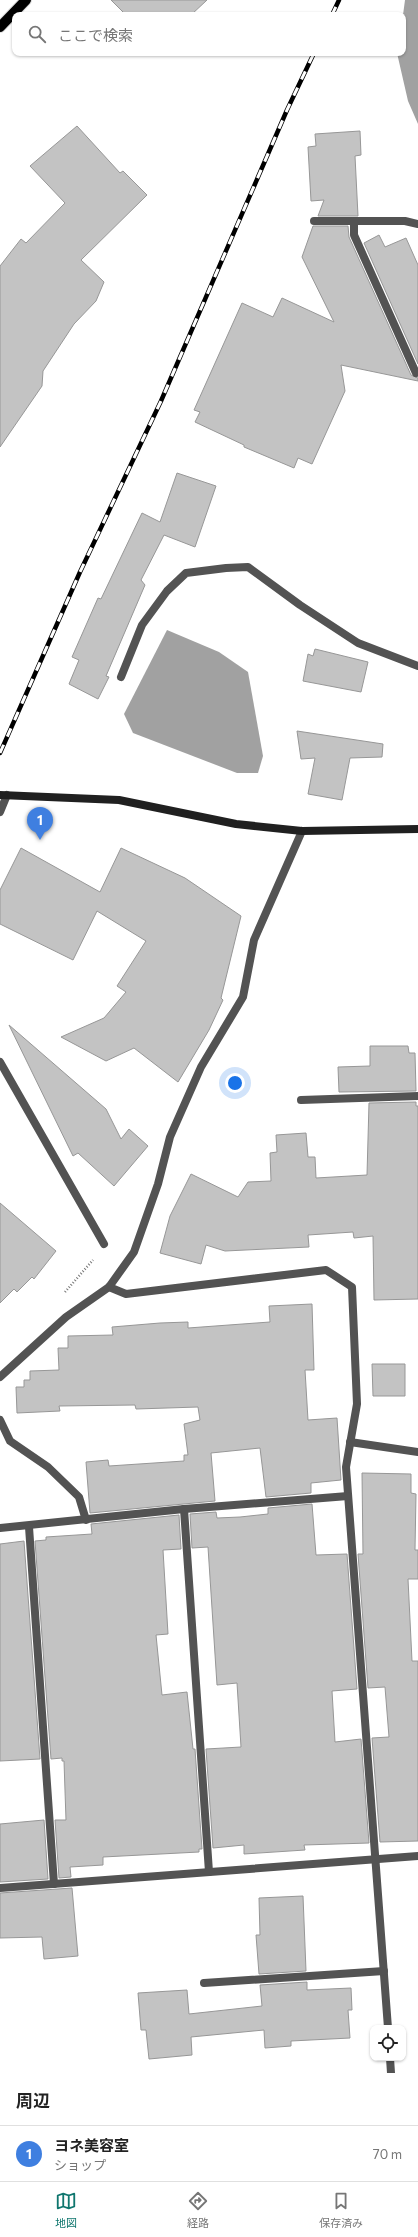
<!DOCTYPE html>
<html lang="ja">
<head>
<meta charset="utf-8">
<style>
  :root { --surface:#fff; --page:#f2f2f2; --text:#222; --muted:#767676; --line:#e0e0e0; --accent:#0f766e }
  body { margin:0; font-family:Commissioner,"Noto Sans JP",sans-serif; background:var(--page); color:var(--text) }
  .controls { position:absolute; right:12px; bottom:12px; display:grid; overflow:hidden; border-radius:8px; box-shadow:0 1px 3px #0004 }
  .controls button { width:36px; height:36px; display:grid; place-items:center; padding:0; border:0; border-bottom:1px solid var(--line); background:var(--surface); color:var(--text); font:20px sans-serif }
  .you { position:absolute; left:235px; top:1083px; width:14px; height:14px; margin:-10px; border:3px solid #fff; border-radius:50%; background:#1a73e8; box-shadow:0 0 0 6px #1a73e833 }
  .badge { display:grid; place-items:center; width:26px; height:26px; border-radius:50%; background:var(--accent); color:#fff; font-size:13px; font-weight:700 }
  .pin { position:absolute; translate:-50% -33px; filter:drop-shadow(0 1px 2px #0008) }
  .pin::after { content:''; position:absolute; top:21px; width:14px; height:12px; background:inherit; clip-path:polygon(0 0,100% 0,50% 100%) }
  .list { margin:0; padding:0; list-style:none }
  h2 { display:flex; justify-content:space-between; align-items:center; height:52px; margin:0; padding:0 16px; font-size:17px }
  h2 small { font-size:13px; font-weight:400; color:var(--muted) }
  .list li { display:grid; grid-template-columns:26px 1fr auto; gap:12px; align-items:center; box-sizing:border-box; height:56px; padding:0 16px; border-top:1px solid var(--line) }
  .list b { display:block; font-size:15px; white-space:nowrap }
  .list p { margin:0; font-size:13px; white-space:nowrap; color:var(--muted) }
  .list em { font-size:13px; font-style:normal; color:var(--muted) }
  .icon { flex:none; width:22px; height:22px; fill:none; stroke:currentColor; stroke-width:2; stroke-linecap:round; stroke-linejoin:round }
  .map { position:relative; flex:none; width:418px; height:2073px; overflow:hidden }
  .search { position:absolute; background:var(--surface); box-shadow:0 1px 3px #0004; left:12px; right:12px; top:12px; height:44px; display:flex; align-items:center; gap:10px; box-sizing:border-box; padding:0 14px; border-radius:8px; color:var(--muted); font-size:15px }
  .sheet { height:108px; background:var(--surface) }
  nav { display:flex; justify-content:space-around; align-items:center; box-sizing:border-box; height:56px; border-top:1px solid var(--line); background:var(--surface); font-size:11px; color:var(--muted) }
  nav a { display:grid; justify-items:center; gap:2px }
  nav .on { color:var(--accent) }
  .map>svg:first-child { display:block }
  .water { fill:#a1a1a1 }
  .building { fill:#c3c3c3; stroke:#979797 }
  .lines { fill:none; stroke-linecap:round; stroke-linejoin:round }
  .primary-casing { stroke:#dbdbdb; stroke-width:12 }
  .path { stroke:#757575; stroke-width:2.5; stroke-dasharray:1 2; stroke-linecap:butt }
  .street { stroke:#535353; stroke-width:8 }
  .secondary { stroke:#202020; stroke-width:8 }
  .primary { stroke:#000; stroke-width:10 }
  .rail-casing { stroke:#000; stroke-width:4.5 }
  .rail { stroke:#fff; stroke-width:3; stroke-dasharray:9; stroke-linecap:butt }
</style>
</head>
<body>
<div class="map">
<svg width="418" height="2073" viewBox="0 0 418 2073">
  <rect width="100%" height="100%" fill="#fff"/>
  <g class="water">
    <path d="M 405,0 L 418,0 L 418,124 L 408,101 L 397,53 L 403,53 L 403,15 Z"/>
    <path d="M 167,630 L 219,652 L 248,672 L 263,756 L 258,773 L 237,773 L 133,733 L 124,714 Z"/>
  </g>
  <g class="building">
    <path d="M 111,0 L 207,0 L 191,15 L 126,15 Z"/>
    <path d="M 77,126 L 120,173 L 123,171 L 147,195 L 81,260 L 104,282 L 96,301 L 74,324 L 43,371 L 42,386 L 0,447 L 0,266 L 21,239 L 26,243 L 65,203 L 30,166 Z"/>
    <path d="M 360,131 L 361,155 L 355,156 L 358,216 L 318,216 L 324,200 L 311,201 L 308,147 L 316,146 L 315,134 Z"/>
    <path d="M 313,226 L 348,226 L 349,237 L 411,375 L 418,378 L 418,381 L 341,365 L 345,391 L 312,464 L 298,458 L 294,468 L 244,447 L 244,445 L 195,422 L 200,412 L 194,410 L 242,303 L 273,317 L 282,298 L 334,322 L 302,257 Z"/>
    <path d="M 379,235 L 385,247 L 406,238 L 418,265 L 418,364 L 364,243 Z"/>
    <path d="M 177,473 L 216,486 L 195,547 L 164,535 L 141,580 L 145,585 L 106,676 L 109,677 L 98,699 L 69,684 L 79,660 L 72,657 L 98,598 L 101,599 L 142,513 L 160,522 Z"/>
    <path d="M 315,649 L 368,662 L 361,692 L 303,681 L 308,654 L 313,656 Z"/>
    <path d="M 297,731 L 383,744 L 382,757 L 350,758 L 342,800 L 308,794 L 315,758 L 301,759 Z"/>
    <path d="M 21,848 L 100,892 L 121,848 L 185,878 L 241,916 L 221,998 L 223,1000 L 209,1030 L 178,1082 L 134,1048 L 106,1061 L 61,1037 L 104,1018 L 126,992 L 117,986 L 146,941 L 97,911 L 73,960 L 0,924 L 0,890 Z"/>
    <path d="M 9,1025 L 106,1109 L 121,1139 L 129,1129 L 148,1146 L 114,1186 L 78,1153 L 73,1156 Z"/>
    <path d="M 370,1046 L 408,1046 L 409,1053 L 415,1053 L 416,1091 L 339,1092 L 338,1067 L 370,1066 Z"/>
    <path d="M 416,1102 L 416,1106 L 418,1106 L 418,1299 L 374,1300 L 373,1236 L 354,1238 L 353,1232 L 308,1235 L 309,1247 L 225,1251 L 206,1245 L 201,1264 L 160,1253 L 170,1216 L 191,1174 L 238,1197 L 248,1182 L 271,1181 L 270,1153 L 277,1152 L 276,1135 L 306,1133 L 308,1157 L 315,1157 L 316,1178 L 367,1175 L 369,1103 Z"/>
    <path d="M 0,1203 L 56,1251 L 34,1279 L 32,1277 L 17,1292 L 14,1289 L 0,1303 Z"/>
    <path d="M 312,1304 L 314,1370 L 305,1370 L 308,1420 L 337,1418 L 341,1480 L 311,1483 L 311,1493 L 266,1497 L 260,1448 L 211,1453 L 215,1501 L 90,1513 L 86,1462 L 108,1460 L 109,1466 L 184,1461 L 184,1455 L 188,1455 L 184,1424 L 200,1420 L 198,1407 L 136,1409 L 135,1405 L 59,1406 L 60,1411 L 17,1413 L 16,1387 L 24,1387 L 24,1380 L 30,1380 L 30,1371 L 59,1370 L 58,1348 L 68,1348 L 68,1336 L 113,1335 L 112,1327 L 160,1323 L 188,1322 L 188,1328 L 270,1322 L 269,1306 Z"/>
    <path d="M 372,1364 L 405,1364 L 405,1396 L 373,1396 Z"/>
    <path d="M 362,1473 L 411,1474 L 411,1493 L 416,1494 L 415,1550 L 418,1550 L 418,1579 L 408,1579 L 412,1661 L 418,1661 L 418,1841 L 380,1842 L 372,1738 L 389,1737 L 385,1687 L 368,1688 L 358,1554 L 363,1554 Z"/>
    <path d="M 312,1504 L 316,1555 L 347,1554 L 357,1689 L 332,1691 L 335,1742 L 361,1739 L 369,1843 L 304,1845 L 305,1850 L 244,1854 L 244,1845 L 213,1848 L 206,1749 L 241,1747 L 237,1683 L 217,1685 L 208,1547 L 192,1548 L 190,1514 L 216,1512 L 217,1518 L 240,1517 L 268,1514 L 268,1508 Z"/>
    <path d="M 179,1515 L 181,1549 L 163,1550 L 168,1634 L 156,1635 L 162,1695 L 187,1692 L 193,1749 L 195,1749 L 202,1849 L 199,1849 L 199,1852 L 103,1857 L 103,1865 L 70,1867 L 71,1877 L 59,1878 L 55,1820 L 66,1820 L 64,1761 L 62,1761 L 62,1758 L 51,1759 L 35,1541 L 46,1540 L 46,1537 L 92,1534 L 91,1524 Z"/>
    <path d="M 24,1541 L 40,1759 L 0,1761 L 0,1544 Z"/>
    <path d="M 44,1820 L 48,1879 L 0,1882 L 0,1824 Z"/>
    <path d="M 72,1888 L 78,1956 L 44,1959 L 42,1937 L 0,1938 L 0,1893 Z"/>
    <path d="M 303,1896 L 306,1971 L 259,1974 L 256,1935 L 260,1935 L 259,1898 Z"/>
    <path d="M 307,1982 L 307,1990 L 351,1988 L 352,2010 L 348,2010 L 350,2038 L 291,2041 L 291,2046 L 265,2048 L 264,2030 L 191,2037 L 192,2055 L 149,2059 L 146,2030 L 141,2030 L 138,1993 L 187,1990 L 189,2014 L 262,2006 L 260,1985 Z"/>
  </g>
  <g class="lines">
    <defs>
      <path id="primary" d="M 0,27 L 26,0"/>
    </defs>
    <use href="#primary" class="primary-casing"/>
    <path class="path" d="M 65,1292 L 93,1260"/>
    <g class="street">
      <path d="M 314,221 L 405,221 L 418,224"/>
      <path d="M 354,221 L 354,235 L 416,373"/>
      <path d="M 121,677 L 142,625 L 167,591 L 186,573 L 226,568 L 248,567 L 300,605 L 358,643 L 418,666"/>
      <path d="M 0,812 L 7,795"/>
      <path d="M 0,1062 L 104,1244"/>
      <path d="M 301,1100 L 418,1096"/>
      <path d="M 109,1287 L 126,1294 L 326,1270 L 352,1287 L 357,1404 L 346,1467 L 388,2028"/>
      <path d="M 0,1377 L 66,1317 L 109,1287 L 134,1252 L 158,1184 L 170,1137 L 201,1067 L 243,997 L 254,940 L 302,831"/>
      <path d="M 0,1420 L 10,1441 L 48,1467 L 79,1497 L 86,1520"/>
      <path d="M 350,1442 L 418,1452"/>
      <path d="M 184,1509 L 209,1872"/>
      <path d="M 29,1527 L 54,1884"/>
      <path d="M 0,1528 L 184,1509 L 348,1496"/>
      <path d="M 0,1888 L 418,1856"/>
      <path d="M 204,1983 L 384,1971"/>
      <path d="M 390,2058 L 391,2073"/>
    </g>
    <path class="secondary" d="M 0,795 L 119,800 L 236,824 L 302,831 L 418,829"/>
    <use href="#primary" class="primary"/>
    <defs>
      <g id="rail">
        <path d="M 332,15 L 339,0"/>
        <path d="M 0,753 L 80,572 L 161,401 L 287,110 L 314,53"/>
      </g>
    </defs>
    <use href="#rail" class="rail-casing"/>
    <use href="#rail" class="rail"/>
  </g>
</svg>
<div class="controls">
<button><svg class="icon" aria-label="locate" viewBox="0 0 24 24"><circle cx="12" cy="12" r="6"/><path d="M12 2v4M12 18v4M2 12h4M18 12h4"/></svg></button>
</div>
<div class="you"></div>
<div class="pin badge" style="left:40px;top:840px;background:#3f7fe0">1</div>
<div class="search"><svg class="icon" aria-label="search" viewBox="0 0 24 24"><circle cx="10" cy="10" r="6"/><path d="M15 15l6 6"/></svg>ここで検索</div>
</div>
<section class="sheet">
<h2>周辺<small></small></h2>
<ul class="list">
<li><span class="badge" style="background:#3f7fe0">1</span><div><b>ヨネ美容室</b><p>ショップ</p></div><em>70 m</em></li>
</ul>
</section>
<nav>
<a class="on"><svg class="icon" aria-label="map" viewBox="0 0 24 24"><path d="M3 6l6-2 6 2 6-2v14l-6 2-6-2-6 2zM9 4v14M15 6v14"/></svg>地図</a>
<a><svg class="icon" aria-label="directions" viewBox="0 0 24 24"><path d="M12 3l9 9-9 9-9-9zM9 14v-3h6M13 9l2 2-2 2"/></svg>経路</a>
<a><svg class="icon" aria-label="saved" viewBox="0 0 24 24"><path d="M7 4h10v16l-5-4-5 4z"/></svg>保存済み</a>
</nav>
</body>
</html>
